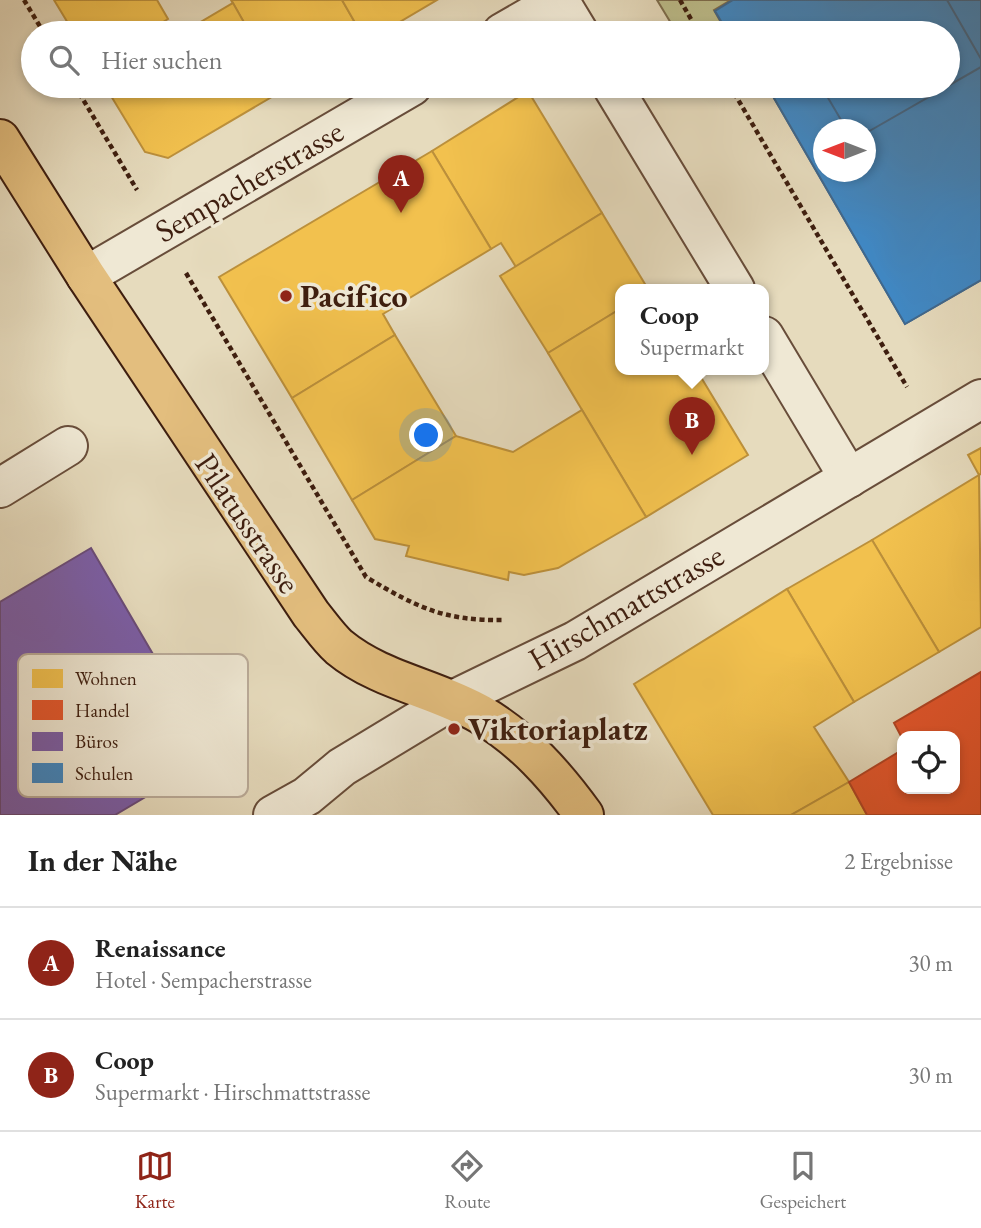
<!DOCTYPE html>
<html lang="de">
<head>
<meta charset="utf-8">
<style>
  :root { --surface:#fff; --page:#f2f2f2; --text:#222; --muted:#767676; --line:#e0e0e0; --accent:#8f2418 }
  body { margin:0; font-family:"EB Garamond",serif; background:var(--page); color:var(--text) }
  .controls { position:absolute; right:21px; bottom:21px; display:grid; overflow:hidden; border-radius:14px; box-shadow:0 4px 10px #0003 }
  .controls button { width:63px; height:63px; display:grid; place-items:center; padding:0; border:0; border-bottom:2px solid var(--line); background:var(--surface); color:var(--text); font:35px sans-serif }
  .compass { position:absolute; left:813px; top:119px; width:63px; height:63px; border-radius:50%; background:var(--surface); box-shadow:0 4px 10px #0003; rotate:270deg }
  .you { position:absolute; left:427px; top:436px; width:24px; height:24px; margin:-18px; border:5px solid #fff; border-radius:50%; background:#1a73e8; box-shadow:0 0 0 10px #1a73e833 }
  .badge { display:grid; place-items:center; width:46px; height:46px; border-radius:50%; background:var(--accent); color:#fff; font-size:23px; font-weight:700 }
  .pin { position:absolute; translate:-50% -58px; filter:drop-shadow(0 2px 4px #0008) }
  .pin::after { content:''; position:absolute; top:37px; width:24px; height:21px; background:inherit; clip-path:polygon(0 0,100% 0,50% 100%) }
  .popup { position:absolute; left:615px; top:284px; width:154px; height:91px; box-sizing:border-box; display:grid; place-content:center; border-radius:14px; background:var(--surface); filter:drop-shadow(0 2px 5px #0005); font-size:23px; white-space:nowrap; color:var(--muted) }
  .popup b { font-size:26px; color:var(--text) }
  .popup::after { content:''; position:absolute; left:50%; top:100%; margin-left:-14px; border:14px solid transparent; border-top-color:var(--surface) }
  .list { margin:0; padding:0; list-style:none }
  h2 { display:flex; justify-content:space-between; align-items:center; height:91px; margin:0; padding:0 28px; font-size:30px }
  h2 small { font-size:23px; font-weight:400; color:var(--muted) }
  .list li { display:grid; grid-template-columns:46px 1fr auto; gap:21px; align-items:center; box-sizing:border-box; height:112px; padding:0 28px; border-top:2px solid var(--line) }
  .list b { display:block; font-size:26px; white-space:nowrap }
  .list p { margin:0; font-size:23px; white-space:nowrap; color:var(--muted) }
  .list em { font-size:23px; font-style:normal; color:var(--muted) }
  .icon { flex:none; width:38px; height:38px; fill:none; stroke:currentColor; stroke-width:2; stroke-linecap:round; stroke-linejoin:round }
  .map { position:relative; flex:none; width:981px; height:815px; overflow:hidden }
  .search { position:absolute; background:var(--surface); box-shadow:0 4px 10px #0003; left:21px; right:21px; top:21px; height:77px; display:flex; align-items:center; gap:18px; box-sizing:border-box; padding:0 24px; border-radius:38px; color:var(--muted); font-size:26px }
  .sheet { height:315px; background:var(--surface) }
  nav { display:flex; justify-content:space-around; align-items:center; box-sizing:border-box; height:98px; border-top:2px solid var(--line); background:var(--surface); font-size:19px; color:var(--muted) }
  nav a { display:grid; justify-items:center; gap:4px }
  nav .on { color:var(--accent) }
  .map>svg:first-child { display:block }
  .green { fill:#bdbe8c; stroke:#7e6e4e; stroke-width:2 }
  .homes { fill:#f2c14e; stroke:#bc903b; stroke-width:2 }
  .shops { fill:#e4572e; stroke:#b24625; stroke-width:2 }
  .offices { fill:#7b5ea7; stroke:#694b79; stroke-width:2 }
  .schools { fill:#3f88c5; stroke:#3f688e; stroke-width:2; fill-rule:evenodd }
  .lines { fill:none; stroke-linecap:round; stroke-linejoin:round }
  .pedestrian-casing { stroke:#684d3a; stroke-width:42 }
  .minor-casing { stroke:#684d3a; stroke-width:42 }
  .tertiary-casing { stroke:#684d3a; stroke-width:42 }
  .primary-casing { stroke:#3e1e0f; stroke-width:42 }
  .path { stroke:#3e1e0f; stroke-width:4.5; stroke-dasharray:5 3.5; stroke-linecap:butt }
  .pedestrian { stroke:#efe8d4; stroke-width:38 }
  .minor { stroke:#efe8d4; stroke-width:38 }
  .tertiary { stroke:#efe8d4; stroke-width:38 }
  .primary { stroke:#e3be7e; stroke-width:38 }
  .poi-dot { fill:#8f2418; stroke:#efe8d4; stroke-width:2.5 }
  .labels { text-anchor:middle; stroke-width:7; stroke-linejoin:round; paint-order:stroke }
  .street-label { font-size:32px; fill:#3e1e0f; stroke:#efe8d4 }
  .poi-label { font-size:32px; font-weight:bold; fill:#3e1e0f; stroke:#efe8d4; text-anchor:start }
  .key { fill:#efe8d4; stroke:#baab99; stroke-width:2 }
  .key-label { font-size:19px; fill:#3e1e0f }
</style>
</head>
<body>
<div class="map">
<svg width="981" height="815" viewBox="0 0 981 815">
  <rect width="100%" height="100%" fill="#e6dbbd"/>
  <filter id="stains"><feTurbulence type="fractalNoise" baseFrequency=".00286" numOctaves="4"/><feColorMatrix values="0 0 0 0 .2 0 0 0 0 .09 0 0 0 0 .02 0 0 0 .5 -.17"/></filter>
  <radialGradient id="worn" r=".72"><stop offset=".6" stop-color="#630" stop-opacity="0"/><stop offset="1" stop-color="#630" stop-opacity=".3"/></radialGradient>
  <path class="green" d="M 657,0 L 731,0 L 714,10 L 727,33 L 677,33 Z"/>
  <g class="homes">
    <path d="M 54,0 L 157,0 L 168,19 L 145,33 L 74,33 Z"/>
    <path d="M 231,0 L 342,0 L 361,33 L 250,33 Z"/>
    <path d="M 342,0 L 437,0 L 381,33 L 361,33 Z"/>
    <path d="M 233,3 L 250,33 L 182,33 Z"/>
    <path d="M 105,86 L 279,86 L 282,91 L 168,158 L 145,152 Z"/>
    <path d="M 528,91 L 602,213 L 516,267 L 501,243 L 491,249 L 432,151 Z"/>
    <path d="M 432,151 L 491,249 L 383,314 L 395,335 L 292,398 L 219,277 Z"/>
    <path d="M 602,213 L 648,289 L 620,289 L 620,309 L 548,353 L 500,276 Z"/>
    <path d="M 620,309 L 620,369 L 696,369 L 748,455 L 646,517 L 548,353 Z"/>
    <path d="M 395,335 L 456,436 L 352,500 L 292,398 Z"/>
    <path d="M 582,410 L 646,517 L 558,568 L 524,575 L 509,572 L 508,580 L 406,556 L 409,546 L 375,539 L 352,500 L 456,436 L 513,452 Z"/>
    <path d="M 981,448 L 981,474 L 979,475 L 968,455 Z"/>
    <path d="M 979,475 L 981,627 L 939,652 L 872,540 Z"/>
    <path d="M 872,540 L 939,652 L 854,702 L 787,589 Z"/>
    <path d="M 787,589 L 854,702 L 814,727 L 849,782 L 791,815 L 713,815 L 634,684 Z"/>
    <path d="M 849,782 L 867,815 L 791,815 Z"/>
  </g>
  <path class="shops" d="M 981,672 L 981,815 L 867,815 L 849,782 L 902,750 L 902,789 L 955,789 L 955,736 L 902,738 L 894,723 Z"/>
  <path class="offices" d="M 91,548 L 213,757 L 115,815 L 0,815 L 0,602 Z"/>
  <g class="schools">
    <path d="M 733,0 L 889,0 L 831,33 L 728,33 L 715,11 Z"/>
    <path d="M 733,0 L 981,0 L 981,280 L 905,324 L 767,86 L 948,86 L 948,33 L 728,33 L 715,11 ZM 824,130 L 866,130 L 866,172 L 824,172 Z"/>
    <path d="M 947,0 L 981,0 L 981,59 Z"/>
    <path d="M 981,67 L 981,280 L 905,324 L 767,86 L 821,86 L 847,130 L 824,130 L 824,172 L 866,172 L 866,133 Z"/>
  </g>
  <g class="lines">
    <defs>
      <path id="pedestrian" d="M 0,488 L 68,446"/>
      <g id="minor">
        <path d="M 559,0 L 579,33"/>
        <path d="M 502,33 L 559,0"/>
        <path d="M 612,86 L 735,289"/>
        <path d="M 86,276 L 412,86"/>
        <path d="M 764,336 L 849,478"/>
        <path d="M 273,815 L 307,796 L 342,767 L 451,701"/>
      </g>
      <path id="tertiary" d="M 451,701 L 575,641 L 981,399"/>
      <path id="primary" d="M 0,139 L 86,276 L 311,614 C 320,625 329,638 339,647 C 380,681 435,688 480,714 C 523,739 555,775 584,815"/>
    </defs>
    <use href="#pedestrian" class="pedestrian-casing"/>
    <use href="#minor" class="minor-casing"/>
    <use href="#tertiary" class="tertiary-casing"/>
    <use href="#primary" class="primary-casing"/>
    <g class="path">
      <path d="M 24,0 L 44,33"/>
      <path d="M 680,0 L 699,33"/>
      <path d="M 75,86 L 137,190"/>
      <path d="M 730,86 L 907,387"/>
      <path d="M 186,273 L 366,577 C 418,608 444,621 505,620"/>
    </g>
    <use href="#pedestrian" class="pedestrian"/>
    <use href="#minor" class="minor"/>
    <use href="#tertiary" class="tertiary"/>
    <use href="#primary" class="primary"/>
  </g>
  <g class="poi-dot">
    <circle cx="286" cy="296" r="7"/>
    <circle cx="454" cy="729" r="7"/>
  </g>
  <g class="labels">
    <g class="street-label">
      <text transform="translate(249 181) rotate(-30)" y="11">Sempacherstrasse</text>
      <text transform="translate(248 523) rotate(56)" y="11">Pilatusstrasse</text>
      <text transform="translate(626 607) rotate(-30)" y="11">Hirschmattstrasse</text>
    </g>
    <g class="poi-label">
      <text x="300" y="307">Pacifico</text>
      <text x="468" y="740">Viktoriaplatz</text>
    </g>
  </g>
  <rect x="18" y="654" width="230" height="143" rx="10" class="key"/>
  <rect x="32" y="669" width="31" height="19" fill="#f2c14e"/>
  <rect x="32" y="700" width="31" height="20" fill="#e4572e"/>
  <rect x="32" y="732" width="31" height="19" fill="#7b5ea7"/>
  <rect x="32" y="763" width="31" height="20" fill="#3f88c5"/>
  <g class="key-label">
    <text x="75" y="685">Wohnen</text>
    <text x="75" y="717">Handel</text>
    <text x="75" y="748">Büros</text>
    <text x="75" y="780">Schulen</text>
  </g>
  <rect width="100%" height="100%" filter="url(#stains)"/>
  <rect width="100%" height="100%" fill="url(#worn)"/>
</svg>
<div class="controls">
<button><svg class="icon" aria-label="locate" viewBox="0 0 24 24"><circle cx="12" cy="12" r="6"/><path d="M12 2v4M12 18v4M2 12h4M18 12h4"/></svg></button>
</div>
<svg class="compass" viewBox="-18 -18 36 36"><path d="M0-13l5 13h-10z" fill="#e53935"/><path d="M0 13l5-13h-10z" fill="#767676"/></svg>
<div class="you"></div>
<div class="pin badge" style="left:401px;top:213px">A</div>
<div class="pin badge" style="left:692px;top:455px">B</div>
<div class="popup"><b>Coop</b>Supermarkt</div>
<div class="search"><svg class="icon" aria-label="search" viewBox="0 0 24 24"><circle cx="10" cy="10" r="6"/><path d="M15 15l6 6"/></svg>Hier suchen</div>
</div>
<section class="sheet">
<h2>In der Nähe<small>2 Ergebnisse</small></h2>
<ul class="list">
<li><span class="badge">A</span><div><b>Renaissance</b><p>Hotel · Sempacherstrasse</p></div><em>30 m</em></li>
<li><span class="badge">B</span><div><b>Coop</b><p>Supermarkt · Hirschmattstrasse</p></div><em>30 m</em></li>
</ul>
</section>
<nav>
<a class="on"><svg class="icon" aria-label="map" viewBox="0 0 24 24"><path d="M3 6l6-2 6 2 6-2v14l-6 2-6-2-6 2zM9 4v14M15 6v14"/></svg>Karte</a>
<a><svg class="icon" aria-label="directions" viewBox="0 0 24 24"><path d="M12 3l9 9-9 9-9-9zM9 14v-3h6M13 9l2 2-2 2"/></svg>Route</a>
<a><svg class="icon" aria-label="saved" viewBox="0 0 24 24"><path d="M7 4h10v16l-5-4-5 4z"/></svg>Gespeichert</a>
</nav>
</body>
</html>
